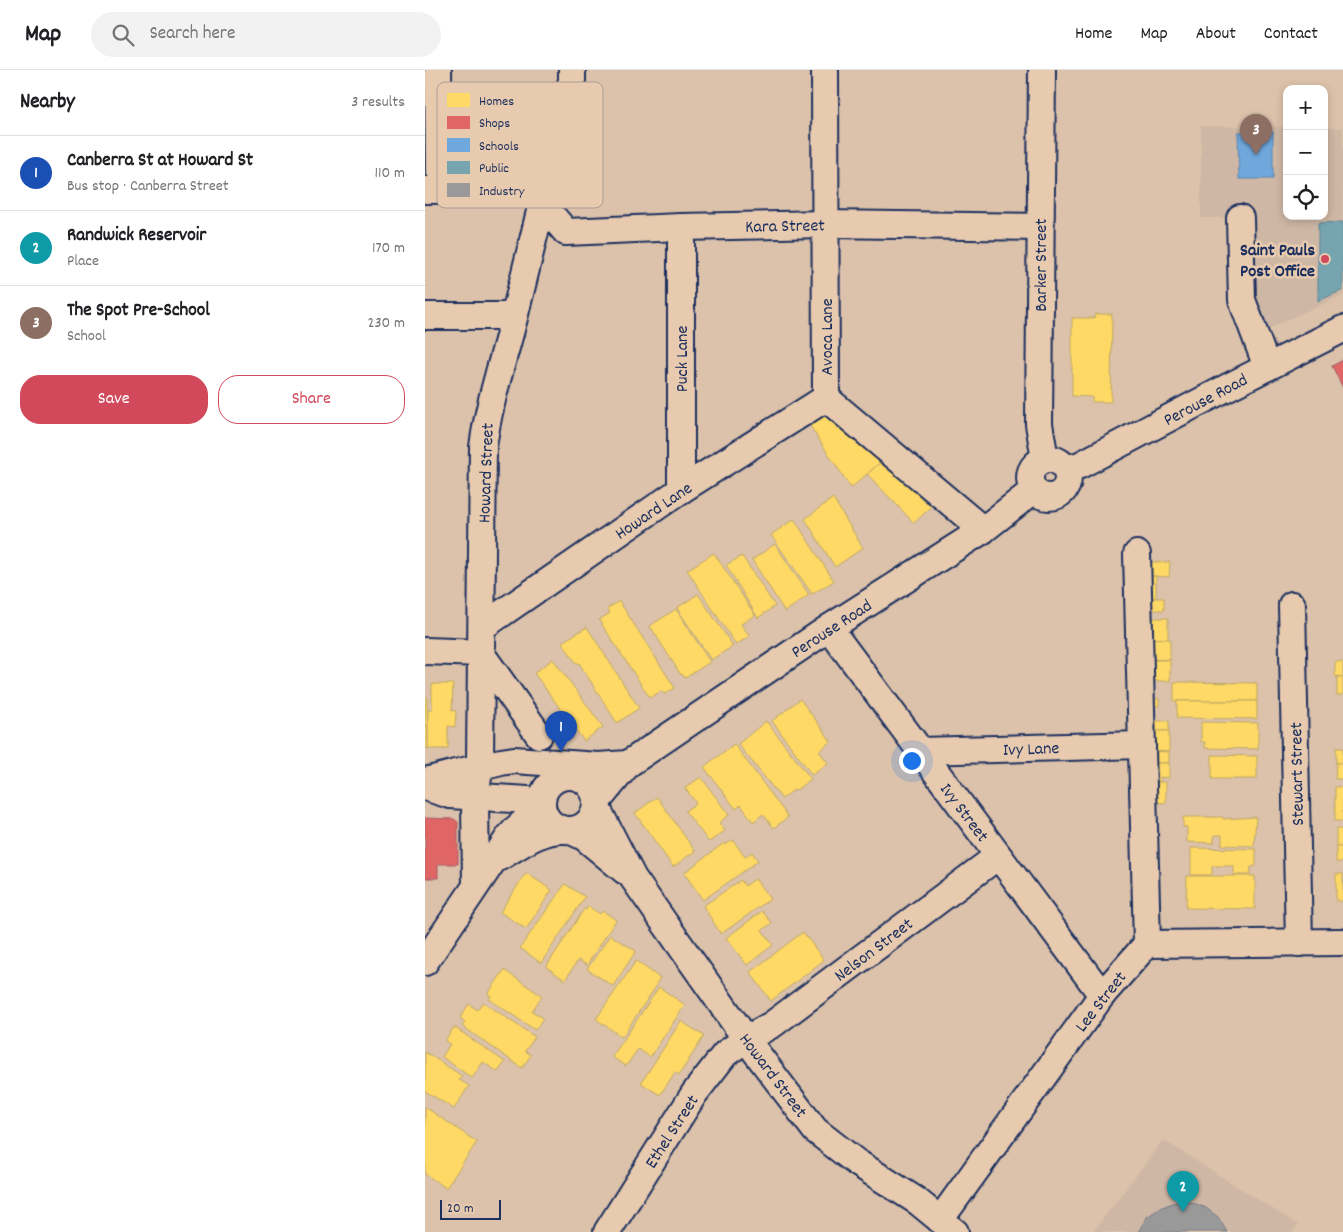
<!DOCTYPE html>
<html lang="en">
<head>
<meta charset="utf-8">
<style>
  :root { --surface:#fff; --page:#f2f2f2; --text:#202124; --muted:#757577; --line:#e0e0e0; --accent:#d1495b }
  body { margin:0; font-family:Dekko,sans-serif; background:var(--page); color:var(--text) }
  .controls { position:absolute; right:15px; top:15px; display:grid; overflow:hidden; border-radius:10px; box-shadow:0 2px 8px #0003 }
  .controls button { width:45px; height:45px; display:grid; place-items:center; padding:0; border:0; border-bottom:1px solid var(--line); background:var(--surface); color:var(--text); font:25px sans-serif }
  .scale { position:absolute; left:15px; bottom:12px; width:61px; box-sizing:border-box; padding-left:5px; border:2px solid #1b2f5e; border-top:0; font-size:14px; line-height:18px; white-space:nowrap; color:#1b2f5e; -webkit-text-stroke:4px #e8cbaf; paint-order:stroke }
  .you { position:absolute; left:486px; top:690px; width:18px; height:18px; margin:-12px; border:4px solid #fff; border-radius:50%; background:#1a73e8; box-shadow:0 0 0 8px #1a73e833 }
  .badge { display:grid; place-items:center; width:32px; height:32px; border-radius:50%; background:var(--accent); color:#fff; font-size:16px; font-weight:700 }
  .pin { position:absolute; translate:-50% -41px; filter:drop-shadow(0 1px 2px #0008) }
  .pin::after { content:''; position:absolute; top:26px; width:18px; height:15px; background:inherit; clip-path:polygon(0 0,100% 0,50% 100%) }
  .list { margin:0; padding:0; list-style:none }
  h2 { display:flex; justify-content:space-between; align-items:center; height:65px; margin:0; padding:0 20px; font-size:21px }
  h2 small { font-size:16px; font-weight:400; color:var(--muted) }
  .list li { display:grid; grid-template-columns:32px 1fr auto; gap:15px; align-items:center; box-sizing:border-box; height:75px; padding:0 20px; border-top:1px solid var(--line) }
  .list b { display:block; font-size:19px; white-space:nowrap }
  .list p { margin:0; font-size:16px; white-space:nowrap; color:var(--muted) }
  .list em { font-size:16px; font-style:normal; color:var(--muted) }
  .actions { display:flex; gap:10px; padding:15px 20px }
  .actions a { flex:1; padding:11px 0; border:1px solid var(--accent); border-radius:20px; text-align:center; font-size:18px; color:var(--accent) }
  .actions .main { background:var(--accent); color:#fff }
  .icon { flex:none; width:28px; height:28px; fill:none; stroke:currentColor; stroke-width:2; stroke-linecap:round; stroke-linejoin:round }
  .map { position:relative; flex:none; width:918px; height:1162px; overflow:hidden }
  header { display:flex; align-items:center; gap:30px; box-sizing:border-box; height:70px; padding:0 25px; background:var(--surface); border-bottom:1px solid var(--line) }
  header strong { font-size:24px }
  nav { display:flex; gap:28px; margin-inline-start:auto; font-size:18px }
  .search { width:350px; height:45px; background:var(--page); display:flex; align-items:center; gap:12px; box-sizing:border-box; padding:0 18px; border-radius:28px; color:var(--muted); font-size:19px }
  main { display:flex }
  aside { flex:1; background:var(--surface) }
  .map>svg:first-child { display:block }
  .built { fill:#ceb7a4 }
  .homes { fill:#ffd966; stroke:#bba664 }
  .shops { fill:#e06666; stroke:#a55664 }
  .schools { fill:#6fa8dc; stroke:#5684b6 }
  .public { fill:#76a5af; stroke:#5b8297 }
  .industry { fill:#999; stroke:#737987 }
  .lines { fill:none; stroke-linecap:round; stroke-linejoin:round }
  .minor-casing { stroke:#1b2f5e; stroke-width:30 }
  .minor { stroke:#e8cbaf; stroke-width:26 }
  .poi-dot { fill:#d1495b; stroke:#e8cbaf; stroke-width:2 }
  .labels { text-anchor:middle; stroke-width:5; stroke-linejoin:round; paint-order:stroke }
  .street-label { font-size:18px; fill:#1b2f5e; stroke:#e8cbaf }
  .poi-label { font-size:18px; font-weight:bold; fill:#1b2f5e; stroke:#e8cbaf; text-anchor:end }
  .key { fill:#e8cbaf; stroke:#aa9c97; stroke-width:1 }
  .key-label { font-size:14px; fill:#1b2f5e }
</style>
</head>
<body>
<header>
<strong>Map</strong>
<div class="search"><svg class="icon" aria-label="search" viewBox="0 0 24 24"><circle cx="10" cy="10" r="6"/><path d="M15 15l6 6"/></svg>Search here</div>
<nav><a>Home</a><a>Map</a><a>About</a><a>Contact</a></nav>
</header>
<main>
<aside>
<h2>Nearby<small>3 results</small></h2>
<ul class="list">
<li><span class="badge" style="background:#1a4fb4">1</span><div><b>Canberra St at Howard St</b><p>Bus stop · Canberra Street</p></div><em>110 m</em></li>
<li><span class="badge" style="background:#0f9aa8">2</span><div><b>Randwick Reservoir</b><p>Place</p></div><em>170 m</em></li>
<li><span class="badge" style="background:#8d6e63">3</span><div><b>The Spot Pre-School</b><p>School</p></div><em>230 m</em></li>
</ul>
<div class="actions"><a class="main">Save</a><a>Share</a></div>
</aside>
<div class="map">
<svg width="918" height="1162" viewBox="0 0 918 1162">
  <rect width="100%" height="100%" fill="#dcc2aa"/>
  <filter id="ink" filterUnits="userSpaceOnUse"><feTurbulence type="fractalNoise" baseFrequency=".02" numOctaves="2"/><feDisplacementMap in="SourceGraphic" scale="10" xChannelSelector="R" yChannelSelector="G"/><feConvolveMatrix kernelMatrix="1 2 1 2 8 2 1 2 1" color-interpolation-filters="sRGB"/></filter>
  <g filter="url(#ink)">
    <g class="built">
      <path d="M 776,56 L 862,57 L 862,146 L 899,146 L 899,58 L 918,58 L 918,225 L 857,252 L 820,273 L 801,148 L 776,148 Z"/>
      <path d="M 738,1070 L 873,1155 L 867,1162 L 668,1162 Z"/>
    </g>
    <g class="homes">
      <path d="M 670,244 L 687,244 L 686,332 L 667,332 L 667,327 L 647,326 L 647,248 L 669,248 Z"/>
      <path d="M 399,345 L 457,391 L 426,418 L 385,356 Z"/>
      <path d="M 457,391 L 506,437 L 489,453 L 442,404 Z"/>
      <path d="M 408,428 L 438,478 L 410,497 L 380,449 Z"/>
      <path d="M 369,449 L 409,511 L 387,524 L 346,465 Z"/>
      <path d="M 350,474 L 384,525 L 360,542 L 327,490 Z"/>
      <path d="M 289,483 L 330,545 L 316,554 L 324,566 L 311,575 L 262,500 Z"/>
      <path d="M 317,486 L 350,536 L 333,548 L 301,495 Z"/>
      <path d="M 726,492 L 745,492 L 744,507 L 726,506 Z"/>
      <rect x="723" y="506" width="8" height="22"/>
      <path d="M 273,524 L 308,576 L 286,590 L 252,538 Z"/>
      <rect x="725" y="528" width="14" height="12"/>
      <path d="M 194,531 L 250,618 L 240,624 L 236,621 L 225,628 L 174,550 L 185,543 L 182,539 Z"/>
      <path d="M 251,539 L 285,592 L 260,608 L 257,604 L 256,605 L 225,556 Z"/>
      <path d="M 722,548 L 743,548 L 743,569 L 722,568 Z"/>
      <path d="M 162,557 L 214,638 L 192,653 L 154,593 L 151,593 L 137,572 Z"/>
      <path d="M 722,568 L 745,569 L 745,590 L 722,589 Z"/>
      <path d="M 128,589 L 178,657 L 159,671 L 109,603 Z"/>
      <rect x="725" y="590" width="20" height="21"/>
      <path d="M 910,592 L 918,592 L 918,607 L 910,606 Z"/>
      <rect x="912" y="607" width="6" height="18"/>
      <path d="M 749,612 L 832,613 L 832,631 L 749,631 Z"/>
      <path d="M 7,614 L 28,614 L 27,640 L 31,641 L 30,657 L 23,656 L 23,679 L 3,679 L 3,640 L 7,640 Z"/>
      <path d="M 0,627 L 2,627 L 3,678 L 0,678 Z"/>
      <path d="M 375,629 L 406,671 L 394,681 L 403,693 L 387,705 L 347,651 Z"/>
      <rect x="724" y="629" width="10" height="7"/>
      <path d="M 752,631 L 832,631 L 832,649 L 752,648 Z"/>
      <path d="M 341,651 L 386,709 L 371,720 L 370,719 L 357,729 L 313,674 Z"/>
      <path d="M 725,651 L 744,651 L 744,661 L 724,661 Z"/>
      <path d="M 776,652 L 833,653 L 833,679 L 780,678 L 780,672 L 776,672 Z"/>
      <rect x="727" y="661" width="17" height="21"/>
      <path d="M 309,674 L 363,747 L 349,758 L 338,744 L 328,752 L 316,735 L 311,739 L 279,697 Z"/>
      <rect x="911" y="678" width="7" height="15"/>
      <path d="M 726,681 L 744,682 L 744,693 L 726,693 Z"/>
      <path d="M 787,685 L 832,686 L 832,709 L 787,709 Z"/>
      <path d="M 726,693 L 744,693 L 744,708 L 735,707 L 735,712 L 725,712 Z"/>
      <path d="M 911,693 L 918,693 L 918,709 L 910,709 Z"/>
      <path d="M 276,707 L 304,745 L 294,753 L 300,761 L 284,772 L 260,741 L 271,733 L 260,718 Z"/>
      <path d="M 725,712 L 741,712 L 741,733 L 725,732 Z"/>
      <rect x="910" y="717" width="8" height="34"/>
      <path d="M 232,727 L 270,781 L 248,797 L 210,743 Z"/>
      <path d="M 758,747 L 798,747 L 798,749 L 831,747 L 829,776 L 797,775 L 797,765 L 789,765 L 789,773 L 762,772 L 762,757 L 758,757 Z"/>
      <rect x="911" y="759" width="7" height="18"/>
      <path d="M 308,770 L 320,787 L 327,782 L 333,791 L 278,830 L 259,803 L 299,773 L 300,775 Z"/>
      <rect x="911" y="777" width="7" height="15"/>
      <path d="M 766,778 L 831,779 L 831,796 L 826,797 L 825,805 L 809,805 L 809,796 L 787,796 L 787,805 L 766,805 Z"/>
      <path d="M 101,803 L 127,820 L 101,859 L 75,842 Z"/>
      <rect x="911" y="804" width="7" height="27"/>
      <path d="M 762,806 L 830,806 L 830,839 L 761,838 Z"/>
      <path d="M 330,809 L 345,829 L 296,864 L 278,836 L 316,810 L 320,816 Z"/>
      <path d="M 140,814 L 160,827 L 116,893 L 95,878 Z"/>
      <path d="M 163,836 L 175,844 L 178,841 L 191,850 L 162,895 L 153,890 L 140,910 L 121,897 L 159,839 L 161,840 Z"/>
      <path d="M 337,841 L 347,853 L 337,860 L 348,875 L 322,895 L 301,868 Z"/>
      <path d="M 378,862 L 399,890 L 346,931 L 325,902 Z"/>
      <path d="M 185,865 L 211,881 L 188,916 L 162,899 Z"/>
      <path d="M 211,891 L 235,908 L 231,914 L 232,915 L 197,967 L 171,949 Z"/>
      <path d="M 79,900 L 117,926 L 107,941 L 118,948 L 110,960 L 64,929 L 66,926 L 63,924 Z"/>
      <path d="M 234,917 L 260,935 L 225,987 L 213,979 L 201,996 L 187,987 Z"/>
      <path d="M 58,932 L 110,967 L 100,981 L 106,985 L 97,998 L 37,956 L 40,952 L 35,948 L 44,934 L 52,940 Z"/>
      <path d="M 256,951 L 279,966 L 254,1005 L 250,1002 L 235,1025 L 216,1013 Z"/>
      <path d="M 29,957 L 80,992 L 73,1002 L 58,992 L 47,1008 L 17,987 L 25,974 L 20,971 Z"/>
      <path d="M 0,982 L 37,1006 L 34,1010 L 44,1016 L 29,1039 L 0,1021 Z"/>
      <path d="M 0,1037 L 52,1072 L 21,1118 L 0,1104 Z"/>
    </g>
    <g class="shops">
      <path d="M 918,290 L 918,318 L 907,296 Z"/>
      <path d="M 0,748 L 29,749 L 33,752 L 33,794 L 13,794 L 13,808 L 0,808 Z"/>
    </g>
    <path class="schools" d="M 813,62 L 848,62 L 848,109 L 814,109 Z"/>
    <path class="public" d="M 918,152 L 918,220 L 893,231 L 893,153 Z"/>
    <path class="industry" d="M 750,1132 L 766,1132 L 781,1138 L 793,1147 L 802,1162 L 713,1162 L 722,1147 L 735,1138 Z"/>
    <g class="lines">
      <defs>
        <g id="minor">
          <path d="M 13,0 L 14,99"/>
          <path d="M 400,0 L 401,328 L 558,460"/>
          <path d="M 617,0 L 614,354 L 620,389"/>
          <path d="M 0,120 L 95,119 L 106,121 L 141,162 L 256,157 L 400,154 L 615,157"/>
          <path d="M 815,148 L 817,230 L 842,297"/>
          <path d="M 256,157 L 256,420"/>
          <path d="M 0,246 L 89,246"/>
          <circle cx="624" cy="408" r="19"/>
          <path d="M 641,399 L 655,395 L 803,317 L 918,259"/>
          <path d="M 712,484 L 722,874"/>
          <path d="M 867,535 L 874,873"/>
          <path d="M 57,557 L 256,420 L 401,328"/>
          <path d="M 404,558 L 677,925"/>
          <path d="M 0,581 L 57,583"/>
          <path d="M 57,585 L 114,665"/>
          <path d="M 495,681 L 717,675"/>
          <path d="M 31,703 L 76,692 L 89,690 L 173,696 L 203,694"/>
          <circle cx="144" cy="733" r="27"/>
          <path d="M 0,711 L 31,703 L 49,703"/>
          <path d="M 0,717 L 25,725 L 103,730 L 116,734"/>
          <path d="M 171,733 L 203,694 L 404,558 L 558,460 L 609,420"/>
          <path d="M 171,736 L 208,808 L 321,969 L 390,1060 L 431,1092 L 492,1131 L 530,1162"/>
          <path d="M 144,760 L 159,767 L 200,801"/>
          <path d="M 75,787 C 94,776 116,759 139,760"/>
          <path d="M 51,814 L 50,731 L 55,690 L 58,377 C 64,331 79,288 90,244 C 109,166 128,88 147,10 L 147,0"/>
          <path d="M 0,892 L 84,767 L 93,757 L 116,736"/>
          <path d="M 515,1150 L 677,925 L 722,874 L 918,872"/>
          <path d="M 182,1162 L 269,1024 L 300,984 L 321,969 L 348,954 L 573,786"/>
        </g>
      </defs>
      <use href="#minor" class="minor-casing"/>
      <use href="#minor" class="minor"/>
    </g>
  </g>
  <circle class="poi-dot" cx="900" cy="189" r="5"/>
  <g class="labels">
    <g class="street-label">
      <text transform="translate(360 155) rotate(-1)" y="6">Kara Street</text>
      <text transform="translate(615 195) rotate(-90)" y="6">Barker Street</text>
      <text transform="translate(401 267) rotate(-90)" y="6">Avoca Lane</text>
      <text transform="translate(256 289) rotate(-90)" y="6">Puck Lane</text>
      <text transform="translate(780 329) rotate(-28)" y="6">Perouse Road</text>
      <text transform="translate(60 403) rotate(-88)" y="6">Howard Street</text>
      <text transform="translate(228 440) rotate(-34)" y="6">Howard Lane</text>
      <text transform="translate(406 558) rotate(-33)" y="6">Perouse Road</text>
      <text transform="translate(606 678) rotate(-2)" y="6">Ivy Lane</text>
      <text transform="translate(871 704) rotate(-91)" y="6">Stewart Street</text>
      <text transform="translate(540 742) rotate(53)" y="6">Ivy Street</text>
      <text transform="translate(448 879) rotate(-37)" y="6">Nelson Street</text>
      <text transform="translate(675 931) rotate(-52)" y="6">Lee Street</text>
      <text transform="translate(349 1005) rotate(53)" y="6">Howard Street</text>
      <text transform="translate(246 1061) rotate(-57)" y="6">Ethel Street</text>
    </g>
    <g class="poi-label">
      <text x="890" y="185">Saint Pauls<tspan x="890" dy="21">Post Office</tspan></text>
    </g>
  </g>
  <rect x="12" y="12" width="166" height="126" rx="8" class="key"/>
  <rect x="22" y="23" width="23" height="14" fill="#ffd966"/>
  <rect x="22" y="46" width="23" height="13" fill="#e06666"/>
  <rect x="22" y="68" width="23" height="14" fill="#6fa8dc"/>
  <rect x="22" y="91" width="23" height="13" fill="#76a5af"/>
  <rect x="22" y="113" width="23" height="14" fill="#999"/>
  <g class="key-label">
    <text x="54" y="35">Homes</text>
    <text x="54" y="57">Shops</text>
    <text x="54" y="80">Schools</text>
    <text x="54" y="102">Public</text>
    <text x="54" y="125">Industry</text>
  </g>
</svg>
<div class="controls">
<button>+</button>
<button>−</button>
<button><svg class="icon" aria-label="locate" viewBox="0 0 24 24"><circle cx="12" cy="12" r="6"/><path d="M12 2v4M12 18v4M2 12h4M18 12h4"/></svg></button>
</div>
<div class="scale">20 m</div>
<div class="you"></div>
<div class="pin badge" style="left:136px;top:682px;background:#1a4fb4">1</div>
<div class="pin badge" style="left:758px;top:1142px;background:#0f9aa8">2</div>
<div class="pin badge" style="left:831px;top:85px;background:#8d6e63">3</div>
</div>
</main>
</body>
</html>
